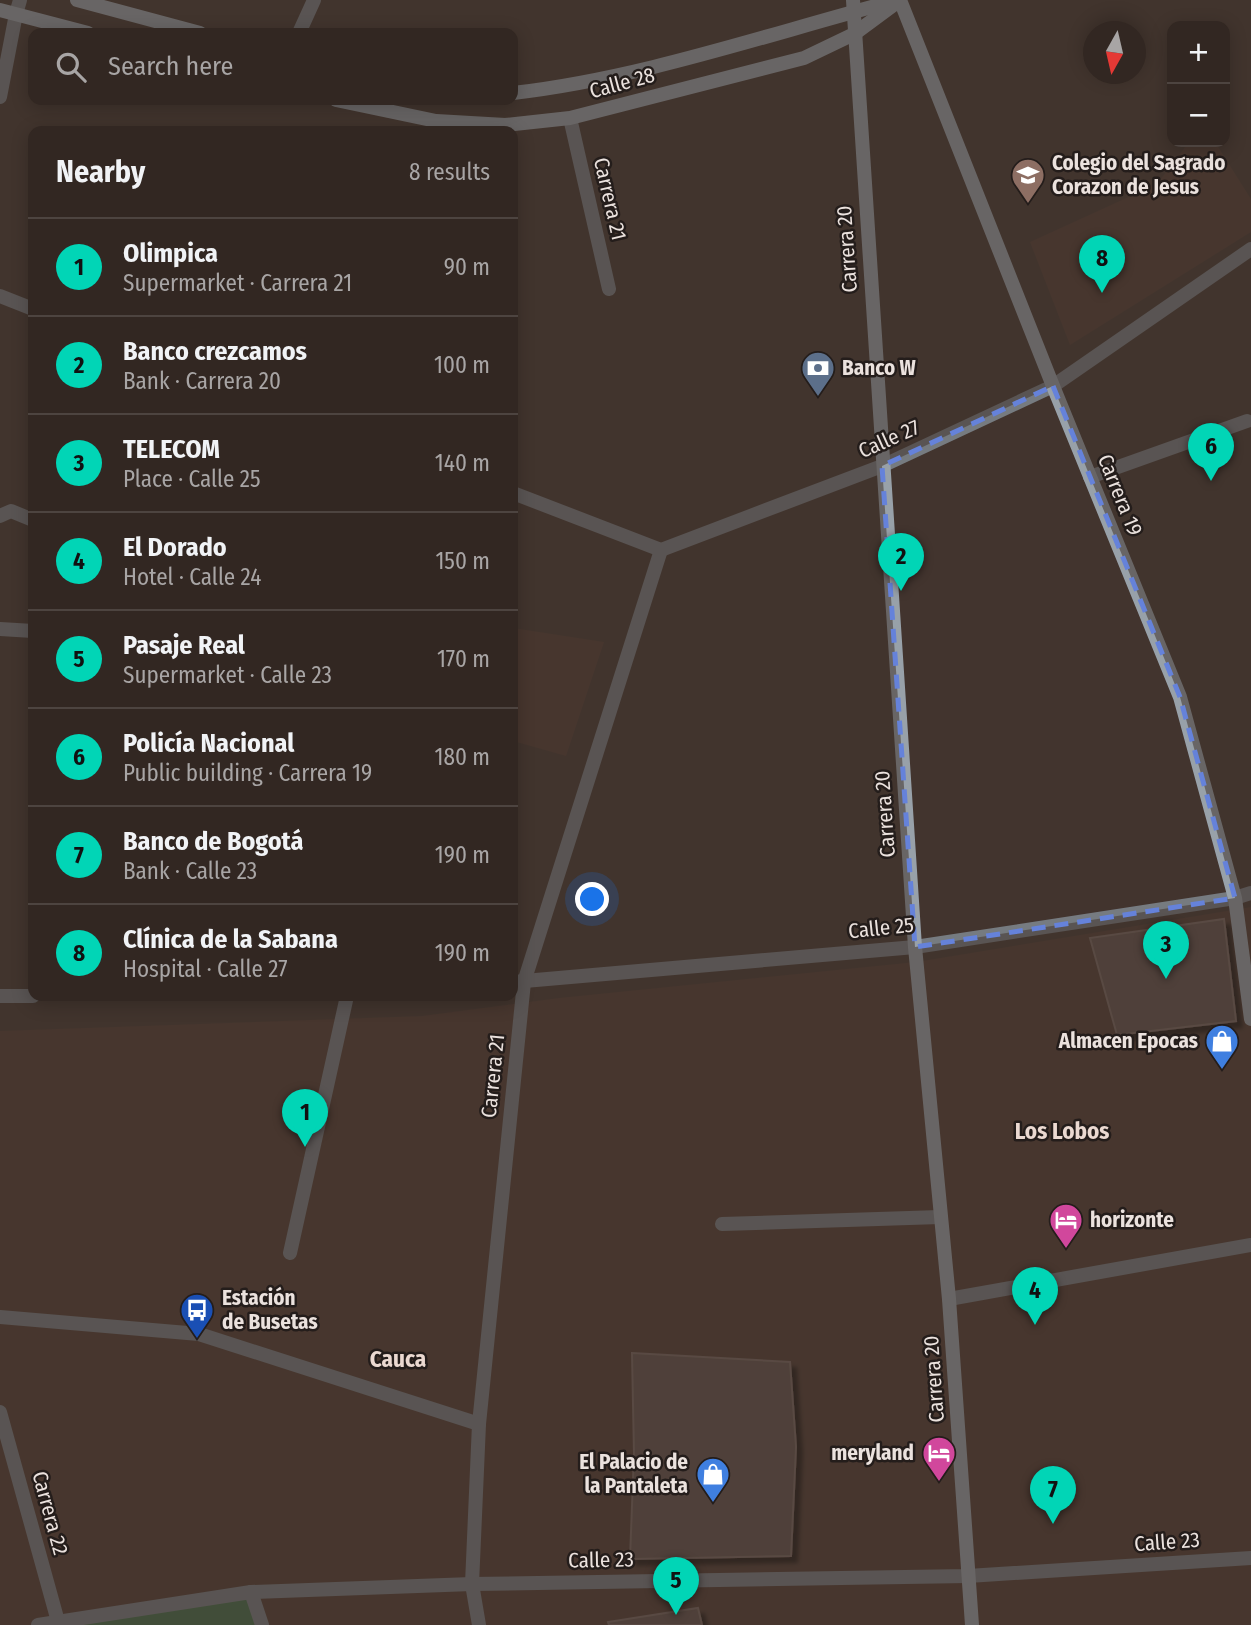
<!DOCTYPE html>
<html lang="en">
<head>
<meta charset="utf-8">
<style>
  :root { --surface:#322722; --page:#3d332f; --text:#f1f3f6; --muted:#a8a5a5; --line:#4d4440; --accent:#01d5b6 }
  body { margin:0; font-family:"Fira Sans Condensed",sans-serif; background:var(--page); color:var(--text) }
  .controls { position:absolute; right:21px; top:21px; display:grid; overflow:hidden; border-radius:14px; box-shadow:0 4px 18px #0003 }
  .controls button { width:63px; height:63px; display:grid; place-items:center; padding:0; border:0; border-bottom:2px solid var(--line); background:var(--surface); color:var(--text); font:35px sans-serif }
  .compass { position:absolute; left:1083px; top:21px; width:63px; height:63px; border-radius:50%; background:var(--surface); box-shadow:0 4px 18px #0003; rotate:188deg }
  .you { position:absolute; left:593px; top:900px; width:24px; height:24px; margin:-18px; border:5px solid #fff; border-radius:50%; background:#1a73e8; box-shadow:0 0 0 10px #1a73e833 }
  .badge { display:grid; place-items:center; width:46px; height:46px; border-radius:50%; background:var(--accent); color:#111; font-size:23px; font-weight:700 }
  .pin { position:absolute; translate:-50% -58px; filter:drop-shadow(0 2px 4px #0008) }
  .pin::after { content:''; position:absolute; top:37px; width:24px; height:21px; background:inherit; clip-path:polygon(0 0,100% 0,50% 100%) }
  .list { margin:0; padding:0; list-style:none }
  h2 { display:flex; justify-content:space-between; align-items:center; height:91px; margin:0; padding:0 28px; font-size:30px }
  h2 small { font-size:23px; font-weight:400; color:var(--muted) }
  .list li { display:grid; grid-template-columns:46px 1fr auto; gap:21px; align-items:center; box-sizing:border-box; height:98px; padding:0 28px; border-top:2px solid var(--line) }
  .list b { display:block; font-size:26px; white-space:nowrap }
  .list p { margin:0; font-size:23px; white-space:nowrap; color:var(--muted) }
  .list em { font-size:23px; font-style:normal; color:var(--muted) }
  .icon { flex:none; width:38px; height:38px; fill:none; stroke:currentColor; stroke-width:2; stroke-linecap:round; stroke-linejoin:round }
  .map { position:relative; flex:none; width:1251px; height:1625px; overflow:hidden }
  .search { position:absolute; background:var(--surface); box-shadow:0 4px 18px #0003; left:28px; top:28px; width:490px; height:77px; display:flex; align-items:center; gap:18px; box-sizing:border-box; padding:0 24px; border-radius:14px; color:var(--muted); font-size:26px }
  .panel { position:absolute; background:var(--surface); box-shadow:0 4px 18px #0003; left:28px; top:126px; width:490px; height:875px; border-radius:14px }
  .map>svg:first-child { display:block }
  .built { fill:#4e3930 }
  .green { fill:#416c47 }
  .building { fill:#5f5049; stroke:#74645d; stroke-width:2; filter:url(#shadow) }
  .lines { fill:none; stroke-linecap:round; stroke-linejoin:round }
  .lane { stroke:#767b80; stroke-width:14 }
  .street { stroke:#767b80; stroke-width:14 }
  .secondary { stroke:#98a1a9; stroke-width:14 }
  .marked { fill:none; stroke:#6582da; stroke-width:5; stroke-dasharray:14 9; stroke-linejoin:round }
  .labels { text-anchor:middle; stroke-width:5; stroke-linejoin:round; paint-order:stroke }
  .street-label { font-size:21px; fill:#ebe2de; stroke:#241d1b }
  .poi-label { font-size:21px; font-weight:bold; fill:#ebe2de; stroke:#241d1b; text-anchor:start }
  .neighbourhood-label { font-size:23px; font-weight:bold; fill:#ebd9d1; stroke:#241d1b }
</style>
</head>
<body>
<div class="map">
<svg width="1251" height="1625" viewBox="0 0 1251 1625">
  <defs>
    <filter id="shadow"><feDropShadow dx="6" dy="6" stdDeviation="2" flood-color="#0009"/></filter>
  </defs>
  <rect width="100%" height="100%" fill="#42342e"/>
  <g class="built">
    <path d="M 1189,142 L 1215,142 L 1251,199 L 1251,232 L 1070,345 L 1030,242 L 1157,184 Z"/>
    <path d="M 513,628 L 604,642 L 566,756 L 513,741 Z"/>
    <path d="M 1251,907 L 1251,1625 L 0,1625 L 0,1031 L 422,1016 L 559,998 L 916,962 Z"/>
  </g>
  <path class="green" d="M 251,1592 L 262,1625 L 59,1625 Z"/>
  <g class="building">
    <path d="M 1224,919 L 1236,1021 L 1117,1035 L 1090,938 Z"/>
    <path d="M 632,1353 L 790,1362 L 796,1447 L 791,1556 L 630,1559 L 634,1453 Z"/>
    <path d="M 698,1608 L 702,1625 L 609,1625 L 608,1622 Z"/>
  </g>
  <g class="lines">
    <g class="lane">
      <path d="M 299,33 L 314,0"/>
      <path d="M 1090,477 L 1247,421"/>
      <path d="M 0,516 L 11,511 L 33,520"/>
      <path d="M 0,629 L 33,631"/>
      <path d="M 722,1224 L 940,1217"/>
      <path d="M 290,1253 L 347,996"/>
      <path d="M 0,1317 L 199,1334 L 479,1424"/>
    </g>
    <g class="street">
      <path d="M 0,97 L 16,14 L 20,0"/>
      <path d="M 570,118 L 609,289"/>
      <path d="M 0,296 L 33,309"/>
      <path d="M 513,493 L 661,550 L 882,466 L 1053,386 L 1251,249"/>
      <path d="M 513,982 L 915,947 L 1235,898 L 1251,893"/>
      <path d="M 0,996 L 33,996"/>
      <path d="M 949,1299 L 1251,1245"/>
      <path d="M 0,1412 L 59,1625"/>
      <path d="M 251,1592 L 262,1625"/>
      <path d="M 38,1625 L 251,1592 L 472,1584 L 968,1576 L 1251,1558"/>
      <path d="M 479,1625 L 472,1584 L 479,1424 L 524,982 L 661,550"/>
    </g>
    <g class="secondary">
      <path d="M 77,0 L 200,33"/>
      <path d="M 853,0 L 915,947 L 949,1299 L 972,1625"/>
      <path d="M 900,0 L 1053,386 L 1180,697 L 1235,898 L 1251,1019"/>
      <path d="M 0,10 L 88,33"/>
      <path d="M 513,93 C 643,78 768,34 894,1"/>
      <path d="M 336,100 L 436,121 L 505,125 L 570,118 L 804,58 L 854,34 L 900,0"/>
    </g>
  </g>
  <path d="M0 0H1251V1625H0ZM 1053,386 L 1180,697 L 1235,898 L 915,947 L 882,466 Z" fill="#42342e" fill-opacity=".55" fill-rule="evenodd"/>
  <path class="marked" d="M 1053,386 L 1180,697 L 1235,898 L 915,947 L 882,466 Z"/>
  <defs>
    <symbol id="school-pin" viewBox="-11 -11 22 30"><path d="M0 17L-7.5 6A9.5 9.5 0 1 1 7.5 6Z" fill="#8d6e63" stroke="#241d1b"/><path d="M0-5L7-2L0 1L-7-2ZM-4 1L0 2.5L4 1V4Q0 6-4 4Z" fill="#fff"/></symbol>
    <symbol id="bank-pin" viewBox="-11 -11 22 30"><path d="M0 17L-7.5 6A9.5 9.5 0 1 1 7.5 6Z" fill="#5c6f8a" stroke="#241d1b"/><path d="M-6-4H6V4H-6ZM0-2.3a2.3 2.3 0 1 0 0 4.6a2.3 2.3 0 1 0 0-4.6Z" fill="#fff"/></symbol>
    <symbol id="shop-pin" viewBox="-11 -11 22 30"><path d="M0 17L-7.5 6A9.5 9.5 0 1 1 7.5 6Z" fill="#3f7fe0" stroke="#241d1b"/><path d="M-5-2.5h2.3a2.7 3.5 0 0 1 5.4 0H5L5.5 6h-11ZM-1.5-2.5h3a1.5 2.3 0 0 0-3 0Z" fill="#fff"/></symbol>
    <symbol id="hotel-pin" viewBox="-11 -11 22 30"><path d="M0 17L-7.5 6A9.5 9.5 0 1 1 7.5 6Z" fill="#d1479c" stroke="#241d1b"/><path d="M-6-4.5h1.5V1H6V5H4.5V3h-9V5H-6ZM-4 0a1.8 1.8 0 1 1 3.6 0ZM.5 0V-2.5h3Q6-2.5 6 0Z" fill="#fff"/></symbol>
    <symbol id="bus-pin" viewBox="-11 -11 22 30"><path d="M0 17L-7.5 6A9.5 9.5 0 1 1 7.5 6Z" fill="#1a4fb4" stroke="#241d1b"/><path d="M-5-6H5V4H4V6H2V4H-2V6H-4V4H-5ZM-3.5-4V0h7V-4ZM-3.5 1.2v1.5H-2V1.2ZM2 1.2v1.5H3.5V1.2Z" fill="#fff"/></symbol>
  </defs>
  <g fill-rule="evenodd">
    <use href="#school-pin" x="1009" y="156" width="38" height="52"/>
    <use href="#bank-pin" x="799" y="349" width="38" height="52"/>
    <use href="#shop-pin" x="1203" y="1022" width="38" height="52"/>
    <use href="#hotel-pin" x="1047" y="1201" width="38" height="52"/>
    <use href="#bus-pin" x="178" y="1291" width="38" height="52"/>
    <use href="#hotel-pin" x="920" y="1434" width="38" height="52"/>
    <use href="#shop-pin" x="694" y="1455" width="38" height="52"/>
  </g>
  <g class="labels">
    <g class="street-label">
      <text transform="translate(622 83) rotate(-15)" y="7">Calle 28</text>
      <text transform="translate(610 199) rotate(77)" y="7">Carrera 21</text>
      <text transform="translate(847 249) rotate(-94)" y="7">Carrera 20</text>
      <text transform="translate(889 439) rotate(-24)" y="7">Calle 27</text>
      <text transform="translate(1120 495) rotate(68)" y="7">Carrera 19</text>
      <text transform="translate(885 814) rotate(-94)" y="7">Carrera 20</text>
      <text transform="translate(881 928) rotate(-6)" y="7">Calle 25</text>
      <text transform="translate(493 1076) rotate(-84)" y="7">Carrera 21</text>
      <text transform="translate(934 1379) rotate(-94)" y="7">Carrera 20</text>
      <text transform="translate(50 1513) rotate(75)" y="7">Carrera 22</text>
      <text transform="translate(1167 1542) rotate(-4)" y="7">Calle 23</text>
      <text transform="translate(601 1560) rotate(-1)" y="7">Calle 23</text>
    </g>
    <g class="poi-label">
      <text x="1052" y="170">Colegio del Sagrado<tspan x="1052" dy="24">Corazon de Jesus</tspan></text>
      <text x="842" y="375">Banco W</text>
      <text x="1198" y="1048" text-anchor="end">Almacen Epocas</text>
      <text x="1090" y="1227">horizonte</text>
      <text x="222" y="1305">Estación<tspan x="222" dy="24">de Busetas</tspan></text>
      <text x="914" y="1460" text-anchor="end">meryland</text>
      <text x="688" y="1469" text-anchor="end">El Palacio de<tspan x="688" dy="24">la Pantaleta</tspan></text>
    </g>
    <g class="neighbourhood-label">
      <text x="1062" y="1139">Los Lobos</text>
      <text x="398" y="1367">Cauca</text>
    </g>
  </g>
</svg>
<div class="controls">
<button>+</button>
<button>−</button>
</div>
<svg class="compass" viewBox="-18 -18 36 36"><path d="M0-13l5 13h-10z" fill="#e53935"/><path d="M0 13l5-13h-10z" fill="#a8a5a5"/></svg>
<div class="you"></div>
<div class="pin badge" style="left:305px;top:1147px">1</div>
<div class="pin badge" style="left:901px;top:591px">2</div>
<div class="pin badge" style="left:1166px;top:979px">3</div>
<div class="pin badge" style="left:1035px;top:1325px">4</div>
<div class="pin badge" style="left:676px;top:1615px">5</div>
<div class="pin badge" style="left:1211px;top:481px">6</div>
<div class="pin badge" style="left:1053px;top:1524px">7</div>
<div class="pin badge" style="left:1102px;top:293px">8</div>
<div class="search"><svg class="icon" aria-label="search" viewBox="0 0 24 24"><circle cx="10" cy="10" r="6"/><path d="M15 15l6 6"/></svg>Search here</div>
<section class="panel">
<h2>Nearby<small>8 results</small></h2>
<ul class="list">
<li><span class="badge">1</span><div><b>Olimpica</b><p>Supermarket · Carrera 21</p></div><em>90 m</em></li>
<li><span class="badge">2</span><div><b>Banco crezcamos</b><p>Bank · Carrera 20</p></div><em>100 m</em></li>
<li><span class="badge">3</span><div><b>TELECOM</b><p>Place · Calle 25</p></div><em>140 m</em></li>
<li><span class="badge">4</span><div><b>El Dorado</b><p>Hotel · Calle 24</p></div><em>150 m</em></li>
<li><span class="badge">5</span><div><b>Pasaje Real</b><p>Supermarket · Calle 23</p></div><em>170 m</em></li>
<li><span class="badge">6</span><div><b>Policía Nacional</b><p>Public building · Carrera 19</p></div><em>180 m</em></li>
<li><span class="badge">7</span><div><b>Banco de Bogotá</b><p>Bank · Calle 23</p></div><em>190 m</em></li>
<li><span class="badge">8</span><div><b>Clínica de la Sabana</b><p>Hospital · Calle 27</p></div><em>190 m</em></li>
</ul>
</section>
</div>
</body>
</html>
